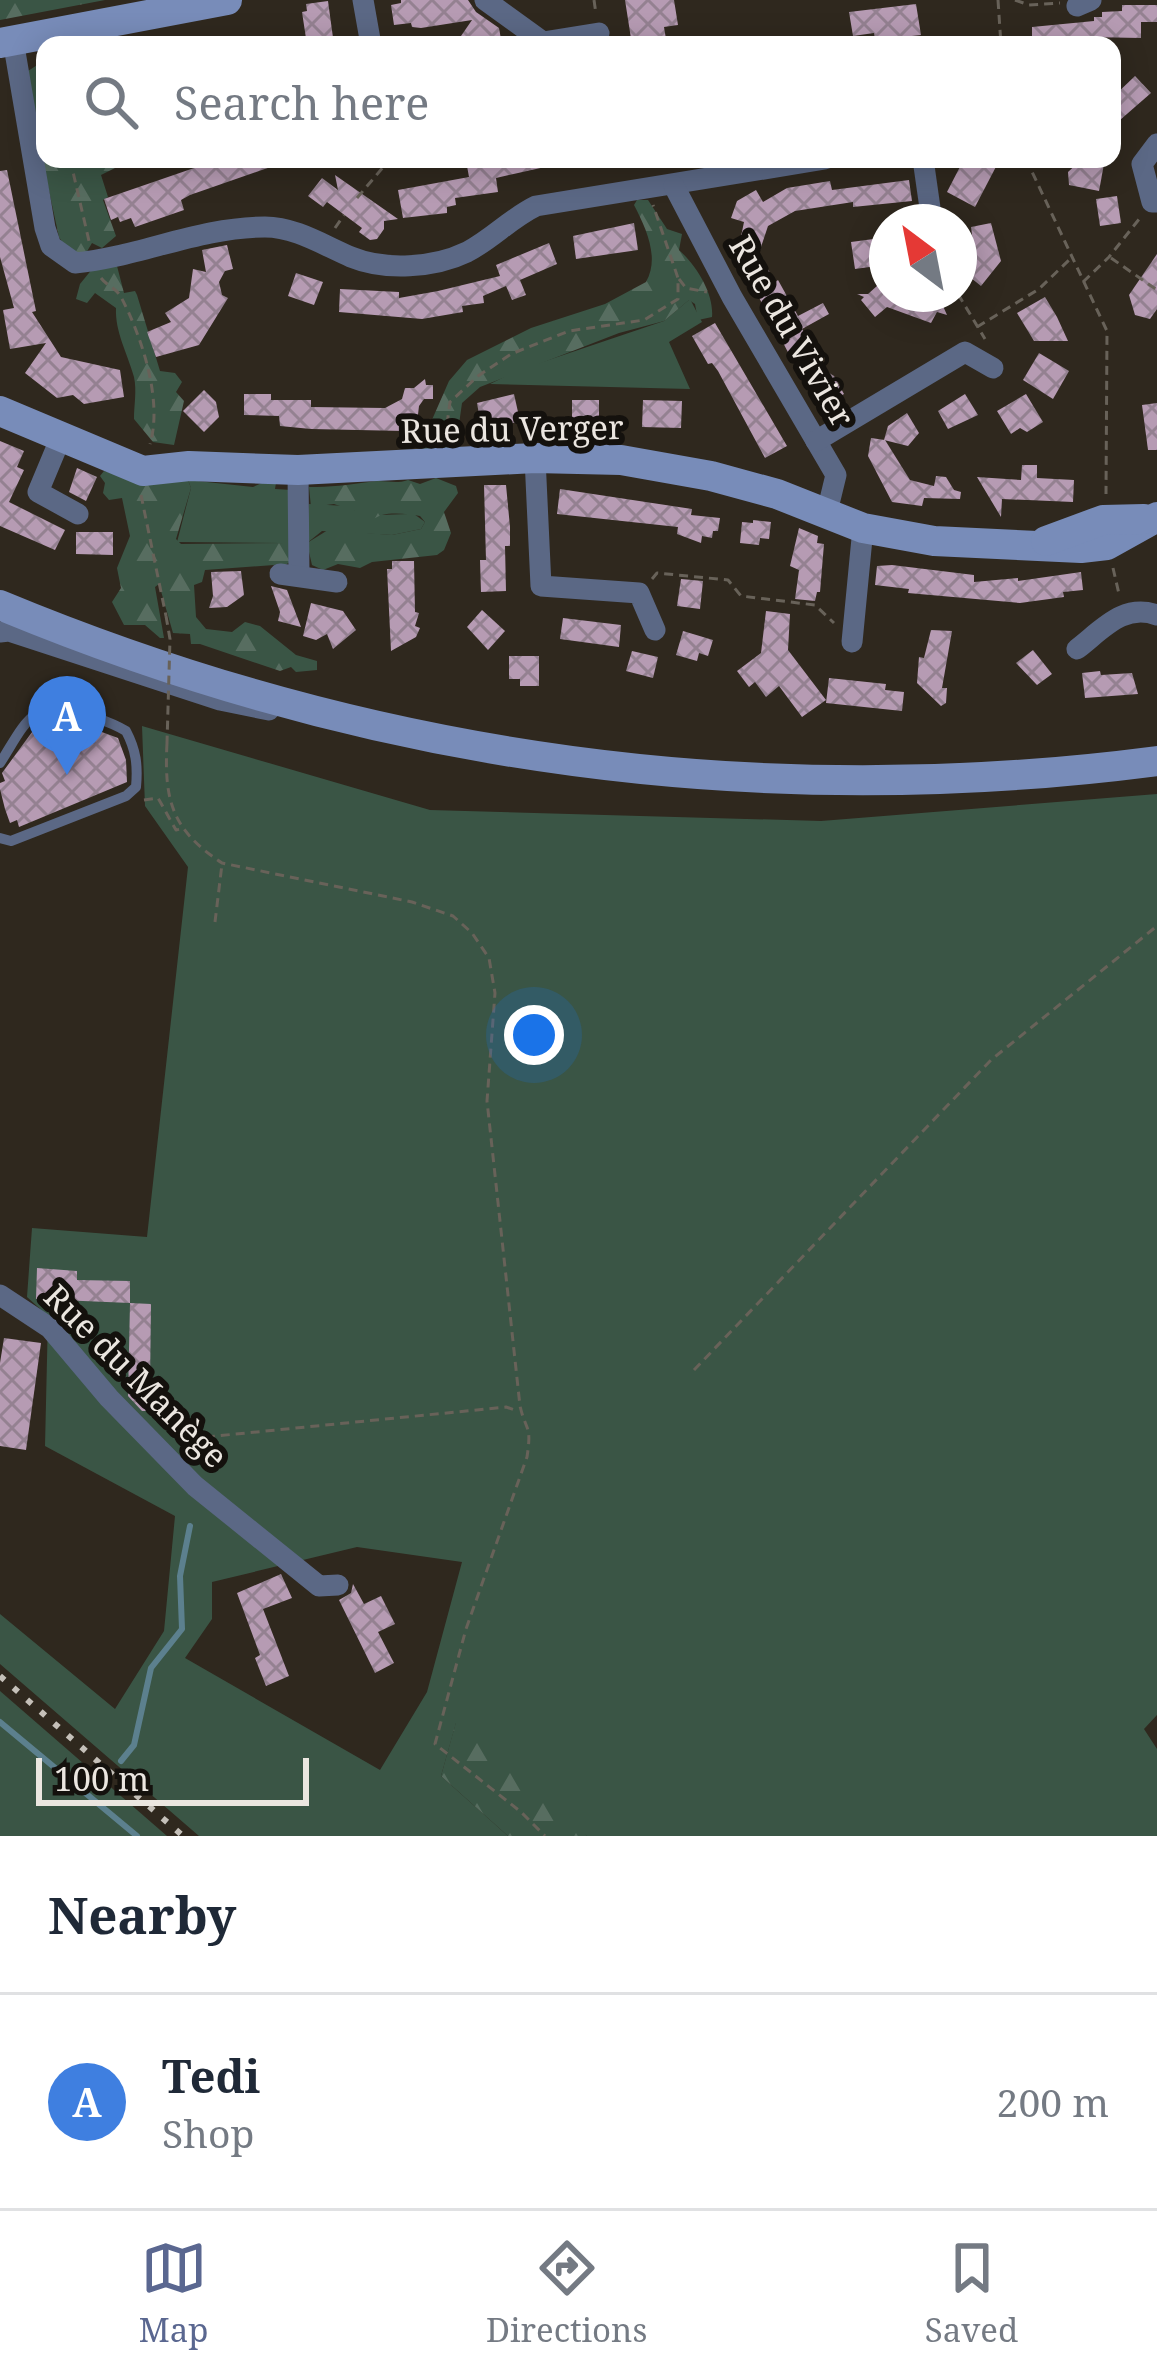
<!DOCTYPE html>
<html lang="en">
<head>
<meta charset="utf-8">
<style>
  :root { --surface:#fff; --page:#f2f2f3; --text:#1f2937; --muted:#747a83; --line:#e0e1e3; --accent:#5a6790 }
  body { margin:0; font-family:"Noto Serif",serif; background:var(--page); color:var(--text) }
  .compass { position:absolute; left:869px; top:204px; width:108px; height:108px; border-radius:50%; background:var(--surface); box-shadow:0 6px 30px #0003; rotate:328deg }
  .scale { position:absolute; left:36px; bottom:30px; width:273px; box-sizing:border-box; padding-left:12px; border:6px solid #ebe6e0; border-top:0; font-size:33px; line-height:42px; white-space:nowrap; color:#ebe6e0; -webkit-text-stroke:9px #14110d; paint-order:stroke }
  .you { position:absolute; left:534px; top:1035px; width:42px; height:42px; margin:-30px; border:9px solid #fff; border-radius:50%; background:#1a73e8; box-shadow:0 0 0 18px #1a73e833 }
  .badge { display:grid; place-items:center; width:78px; height:78px; border-radius:50%; background:var(--accent); color:#fff; font-size:39px; font-weight:700 }
  .pin { position:absolute; translate:-50% -99px; filter:drop-shadow(0 3px 6px #0008) }
  .pin::after { content:''; position:absolute; top:63px; width:42px; height:36px; background:inherit; clip-path:polygon(0 0,100% 0,50% 100%) }
  .list { margin:0; padding:0; list-style:none }
  h2 { display:flex; justify-content:space-between; align-items:center; height:156px; margin:0; padding:0 48px; font-size:51px }
  h2 small { font-size:39px; font-weight:400; color:var(--muted) }
  .list li { display:grid; grid-template-columns:78px 1fr auto; gap:36px; align-items:center; box-sizing:border-box; height:216px; padding:0 48px; border-top:3px solid var(--line) }
  .list b { display:block; font-size:45px; white-space:nowrap }
  .list p { margin:0; font-size:39px; white-space:nowrap; color:var(--muted) }
  .list em { font-size:39px; font-style:normal; color:var(--muted) }
  .icon { flex:none; width:66px; height:66px; fill:none; stroke:currentColor; stroke-width:2; stroke-linecap:round; stroke-linejoin:round }
  .map { position:relative; flex:none; width:1157px; height:1836px; overflow:hidden }
  .search { position:absolute; background:var(--surface); box-shadow:0 6px 30px #0003; left:36px; right:36px; top:36px; height:132px; display:flex; align-items:center; gap:30px; box-sizing:border-box; padding:0 42px; border-radius:24px; color:var(--muted); font-size:45px }
  .sheet { height:372px; background:var(--surface) }
  nav { display:flex; justify-content:space-around; align-items:center; box-sizing:border-box; height:168px; border-top:3px solid var(--line); background:var(--surface); font-size:33px; color:var(--muted) }
  nav a { display:grid; justify-items:center; gap:6px }
  nav .on { color:var(--accent) }
  .map>svg:first-child { display:block }
  .green { fill:#3a5545; fill-rule:evenodd }
  .forest { fill:url(#forest-firs) }
  .lines { fill:none; stroke-linecap:round; stroke-linejoin:round }
  .stream { stroke:#5c808e; stroke-width:6 }
  .building { fill:url(#building-cross-hatch) }
  .path { stroke:#686259; stroke-width:3; stroke-dasharray:9 6; stroke-linecap:butt }
  .lane { stroke:#5b6885; stroke-width:10 }
  .street { stroke:#5b6885; stroke-width:21 }
  .secondary { stroke:#788cb9; stroke-width:30 }
  .rail { stroke:#c5c0b9; stroke-width:6; stroke-dasharray:6 12; stroke-linecap:butt }
  .path-bridge { stroke:#686259; stroke-width:3; stroke-dasharray:9 6; stroke-linecap:butt }
  .labels { text-anchor:middle; stroke-width:12; stroke-linejoin:round; paint-order:stroke }
  .street-label { font-size:33px; fill:#ebe6e0; stroke:#14110d }
</style>
</head>
<body>
<div class="map">
<svg width="1157" height="1836" viewBox="0 0 1157 1836">
  <defs>
    <pattern id="forest-firs" width="22" height="20" patternUnits="userSpaceOnUse" patternTransform="scale(3)"><rect width="22" height="20" fill="#3a5545"/><path d="M5 1l3.5 6h-7zM16 11l3.5 6h-7z" fill="#576d60"/></pattern>
    <pattern id="building-cross-hatch" width="8" height="8" patternUnits="userSpaceOnUse" patternTransform="scale(3)"><rect width="8" height="8" fill="#b69bb3"/><path d="M0 0l8 8M0 8l8-8" fill="none" stroke="#948191"/></pattern>
  </defs>
  <rect width="100%" height="100%" fill="#2f281e"/>
  <g class="green">
    <path d="M 690,299 L 702,322 L 669,342 L 690,389 L 490,384 L 516,371 L 664,321 Z"/>
    <path d="M 188,480 L 253,487 L 264,482 L 276,483 L 275,489 L 292,490 L 293,548 L 281,543 L 177,542 L 191,488 Z"/>
    <path d="M 309,504 L 347,506 C 368,520 388,513 414,514 L 425,522 L 421,529 L 392,535 L 322,531 L 307,543 Z"/>
    <path d="M 142,726 L 430,810 L 821,821 L 1157,794 L 1157,1715 L 1144,1729 L 1157,1749 L 1157,1836 L 587,1836 L 456,1723 L 441,1776 L 508,1836 L 199,1836 L 0,1664 L 0,1614 L 115,1709 L 164,1631 L 175,1516 L 45,1446 L 48,1316 L 27,1297 L 32,1228 L 147,1237 L 188,867 L 145,806 ZM 357,1547 L 462,1562 L 427,1692 L 380,1770 L 185,1658 L 212,1619 L 212,1582 Z"/>
    <path d="M 0,1691 L 167,1836 L 0,1836 Z"/>
  </g>
  <g class="forest">
    <path d="M 0,0 L 105,0 L 0,20 Z"/>
    <path d="M 45,60 L 45,159 L 123,159 L 121,165 L 101,175 L 108,197 L 103,200 L 116,236 L 102,248 L 92,243 L 86,253 L 79,255 L 66,248 L 59,237 L 36,131 L 28,71 Z"/>
    <path d="M 637,200 L 648,200 L 667,229 L 682,234 L 679,250 C 697,266 714,294 712,317 L 698,320 L 695,304 L 689,300 L 664,321 L 619,333 L 480,387 L 462,403 L 457,438 L 460,449 L 423,455 L 424,438 L 449,381 L 467,360 L 531,328 L 605,304 L 646,282 C 660,258 646,228 634,205 Z"/>
    <path d="M 117,266 L 124,293 L 135,291 L 137,295 L 160,371 L 175,373 L 182,382 L 176,392 L 184,401 L 174,445 L 153,442 L 134,419 C 134,405 137,391 134,377 C 127,352 115,332 116,308 L 95,293 L 87,303 L 76,299 L 80,284 L 93,268 Z"/>
    <path d="M 104,471 L 124,477 L 188,480 L 191,488 L 176,539 L 181,544 L 289,543 L 292,560 L 287,564 L 205,570 L 202,582 L 194,585 L 196,617 L 206,629 L 232,632 L 245,622 L 260,626 L 296,655 L 317,661 L 317,670 L 296,672 L 291,667 L 280,671 L 200,644 L 191,644 L 190,634 L 173,633 L 159,584 L 155,587 L 164,638 L 160,638 L 145,625 L 124,625 L 112,602 L 121,588 L 117,568 L 130,536 L 122,498 L 109,500 L 103,493 L 105,483 L 100,476 Z"/>
    <path d="M 436,478 L 456,486 L 458,493 L 444,512 L 451,533 L 444,550 L 437,555 L 372,562 L 360,568 L 338,564 L 323,570 L 312,565 L 307,543 L 328,530 L 392,535 L 421,529 L 425,522 L 420,516 C 409,514 393,512 382,515 C 371,519 369,523 356,522 L 355,511 L 334,504 L 311,507 L 309,487 C 330,487 348,485 369,482 C 384,479 394,485 408,480 L 420,484 Z"/>
    <path d="M 456,1722 L 581,1828 L 587,1836 L 508,1836 L 441,1776 Z"/>
  </g>
  <g class="lines">
    <g class="stream">
      <path d="M 0,1722 L 137,1836"/>
      <path d="M 121,1761 L 134,1745 L 151,1668 L 182,1629 L 180,1576 L 190,1526"/>
    </g>
  </g>
  <g class="building">
    <path d="M 401,0 L 468,0 L 476,12 L 499,28 L 502,45 L 473,45 L 461,36 L 472,20 L 421,28 L 412,27 L 411,23 L 394,25 L 391,5 L 401,3 Z"/>
    <path d="M 625,0 L 674,0 L 678,25 L 664,27 L 667,45 L 632,45 Z"/>
    <path d="M 328,1 L 334,45 L 307,45 L 302,12 L 307,11 L 306,4 Z"/>
    <path d="M 916,4 L 921,35 L 875,40 L 874,33 L 853,36 L 849,12 Z"/>
    <path d="M 1122,5 L 1157,5 L 1157,22 L 1141,22 L 1141,38 L 1086,37 L 1086,45 L 1032,45 L 1032,27 L 1094,21 L 1094,17 L 1102,17 L 1102,12 L 1122,11 Z"/>
    <path d="M 1135,76 L 1151,93 L 1112,127 L 1112,98 Z"/>
    <path d="M 194,159 L 285,162 L 190,195 L 181,200 L 184,210 L 135,227 L 131,218 L 120,222 L 118,217 L 111,220 L 104,199 L 197,167 Z"/>
    <path d="M 475,159 L 544,159 L 545,167 L 496,178 L 498,192 L 455,198 L 456,205 L 447,207 L 447,213 L 403,218 L 398,190 L 469,177 L 467,166 L 476,164 Z"/>
    <path d="M 964,159 L 1000,159 L 975,207 L 947,192 Z"/>
    <path d="M 1081,160 L 1104,164 L 1099,191 L 1069,185 L 1068,172 Z"/>
    <path d="M 7,170 L 36,311 L 32,312 L 61,357 L 120,370 L 124,397 L 84,404 L 73,395 L 57,398 L 25,373 L 46,343 L 10,349 L 3,310 L 14,308 L 0,257 L 0,171 Z"/>
    <path d="M 335,175 L 398,219 L 384,221 L 384,229 L 377,239 L 370,240 L 359,232 L 362,228 L 327,202 L 323,207 L 308,196 L 322,178 L 338,190 Z"/>
    <path d="M 909,180 L 912,201 L 853,207 L 853,202 L 795,211 L 768,226 L 759,253 L 775,282 L 778,280 L 798,316 L 823,303 L 829,314 L 802,329 L 826,371 L 834,376 L 844,394 L 823,406 L 790,356 L 737,256 L 744,222 L 731,218 L 737,201 L 756,190 L 763,202 L 787,188 L 830,181 L 832,190 Z"/>
    <path d="M 1117,196 L 1121,223 L 1100,226 L 1096,199 Z"/>
    <path d="M 634,223 L 638,250 L 576,259 L 573,236 Z"/>
    <path d="M 991,223 L 1001,261 L 981,286 L 960,269 L 974,250 L 971,227 Z"/>
    <path d="M 881,238 L 884,265 L 855,269 L 851,242 Z"/>
    <path d="M 549,243 L 557,264 L 520,280 L 526,295 L 512,300 L 506,286 L 483,296 L 484,303 L 462,306 L 463,312 L 422,319 L 339,312 L 340,289 L 399,292 L 399,298 L 438,291 L 500,276 L 496,265 Z"/>
    <path d="M 227,245 L 233,269 L 225,271 L 219,282 L 222,295 L 228,298 L 199,345 L 156,357 L 147,332 L 171,322 L 165,313 L 189,298 L 193,269 L 206,272 L 202,250 Z"/>
    <path d="M 1157,254 L 1157,309 L 1150,319 L 1135,315 L 1129,295 Z"/>
    <path d="M 296,273 L 323,282 L 314,305 L 288,296 Z"/>
    <path d="M 887,277 L 887,294 L 939,297 L 947,315 L 937,312 L 931,323 L 887,307 L 875,317 L 861,300 L 864,297 L 857,294 L 868,294 Z"/>
    <path d="M 1045,297 L 1057,317 L 1068,341 L 1034,341 L 1017,313 Z"/>
    <path d="M 715,323 L 787,446 L 765,458 L 718,371 L 712,363 L 708,364 L 692,336 Z"/>
    <path d="M 1039,353 L 1069,371 L 1053,399 L 1023,380 Z"/>
    <path d="M 425,379 L 426,385 L 433,385 L 433,399 L 424,399 L 419,406 L 417,423 L 404,431 L 311,429 L 280,426 L 279,416 L 244,415 L 244,394 L 271,394 L 271,400 L 311,400 L 311,407 L 385,408 L 402,399 L 405,388 L 414,388 Z"/>
    <path d="M 204,390 L 216,402 L 219,417 L 204,432 L 183,411 Z"/>
    <path d="M 514,394 L 520,421 L 482,432 L 477,403 Z"/>
    <path d="M 965,394 L 978,415 L 948,429 L 938,411 Z"/>
    <path d="M 1026,394 L 1043,422 L 1027,432 L 1020,428 L 1011,434 L 997,411 Z"/>
    <rect x="572" y="400" width="27" height="22"/>
    <path d="M 643,400 L 682,401 L 681,428 L 642,427 Z"/>
    <path d="M 1157,403 L 1157,450 L 1148,450 L 1142,405 Z"/>
    <path d="M 907,413 L 919,433 L 908,446 L 884,440 L 888,426 Z"/>
    <path d="M 871,438 L 885,440 L 910,480 L 934,486 L 936,476 L 946,477 L 954,490 L 961,492 L 960,499 L 924,498 L 922,506 L 892,502 L 868,456 Z"/>
    <path d="M 0,441 L 24,451 L 17,467 L 24,470 L 9,502 L 65,530 L 55,550 L 0,526 Z"/>
    <path d="M 1022,465 L 1037,465 L 1037,478 L 1074,480 L 1073,502 L 1002,499 L 1001,517 L 977,477 L 1021,480 Z"/>
    <path d="M 77,468 L 97,477 L 86,501 L 69,492 Z"/>
    <path d="M 484,485 L 506,485 L 510,527 L 510,546 L 505,546 L 506,591 L 481,592 L 480,560 L 486,560 Z"/>
    <path d="M 560,489 L 692,509 L 691,515 L 720,518 L 718,531 L 713,531 L 712,538 L 702,536 L 701,543 L 677,534 L 678,527 L 557,514 Z"/>
    <path d="M 753,520 L 771,522 L 769,539 L 760,538 L 759,545 L 740,543 L 742,522 L 753,523 Z"/>
    <path d="M 799,528 L 818,536 L 817,543 L 824,544 L 820,592 L 817,592 L 815,601 L 795,599 L 799,570 L 790,566 Z"/>
    <path d="M 76,532 L 113,532 L 113,555 L 76,554 Z"/>
    <path d="M 392,561 L 414,561 L 415,612 L 419,613 L 415,626 L 420,628 L 416,637 L 391,651 L 387,569 L 392,569 Z"/>
    <path d="M 892,565 L 974,575 L 974,582 L 1018,578 L 1018,581 L 1081,572 L 1083,590 L 1063,592 L 1064,597 L 1020,603 L 908,593 L 909,589 L 875,585 L 877,566 Z"/>
    <path d="M 241,571 L 244,595 L 227,607 L 209,608 L 213,596 L 211,572 Z"/>
    <path d="M 681,579 L 703,581 L 700,609 L 677,606 Z"/>
    <path d="M 271,586 L 287,590 L 301,627 L 278,621 L 280,612 Z"/>
    <path d="M 311,603 L 343,611 L 356,630 L 333,649 L 327,634 L 316,640 L 303,636 Z"/>
    <path d="M 482,610 L 505,631 L 488,650 L 467,627 Z"/>
    <path d="M 766,611 L 790,614 L 788,650 L 826,700 L 802,717 L 779,686 L 766,697 L 755,682 L 749,687 L 737,671 L 761,653 Z"/>
    <path d="M 563,618 L 621,625 L 619,647 L 560,639 Z"/>
    <path d="M 931,630 L 952,631 L 942,688 L 947,688 L 946,703 L 941,706 L 917,683 L 919,657 L 924,658 Z"/>
    <path d="M 683,631 L 713,640 L 708,656 L 699,653 L 697,661 L 676,655 Z"/>
    <path d="M 1033,650 L 1052,674 L 1037,685 L 1016,663 Z"/>
    <path d="M 632,651 L 658,657 L 653,678 L 626,671 Z"/>
    <path d="M 509,656 L 539,656 L 539,686 L 520,686 L 520,679 L 509,679 Z"/>
    <path d="M 1100,671 L 1101,675 L 1132,673 L 1138,694 L 1085,698 L 1082,673 Z"/>
    <path d="M 829,678 L 886,684 L 885,690 L 904,692 L 902,711 L 826,703 Z"/>
    <path d="M 64,718 L 118,738 L 126,760 L 127,782 L 19,827 L 17,820 L 10,823 L 5,809 L 0,789 L 0,783 L 5,781 L 2,773 L 35,728 Z"/>
    <path d="M 37,1268 L 77,1271 L 77,1280 L 130,1281 L 130,1303 L 36,1299 Z"/>
    <path d="M 130,1303 L 151,1304 L 150,1385 L 160,1386 L 160,1411 L 142,1411 L 128,1396 Z"/>
    <path d="M 4,1338 L 41,1343 L 26,1450 L 0,1446 L 0,1363 Z"/>
    <path d="M 281,1574 L 292,1598 L 263,1609 L 289,1676 L 266,1686 L 255,1658 L 260,1655 L 237,1593 Z"/>
    <path d="M 353,1584 L 364,1604 L 381,1596 L 395,1624 L 378,1632 L 394,1663 L 375,1673 L 339,1600 L 351,1593 Z"/>
  </g>
  <g class="lines">
    <g class="path">
      <path d="M 594,0 L 596,14"/>
      <path d="M 998,0 L 1001,45"/>
      <path d="M 1015,0 L 1029,5 L 1060,3"/>
      <path d="M 70,159 L 89,241"/>
      <path d="M 1026,159 L 1107,331 L 1106,494"/>
      <path d="M 357,198 L 390,159"/>
      <path d="M 335,228 L 344,215"/>
      <path d="M 1111,258 L 1157,290"/>
      <path d="M 101,278 C 107,286 116,288 121,297 C 142,337 163,401 150,444"/>
      <path d="M 679,279 L 686,288 L 707,292"/>
      <path d="M 1083,282 L 1109,257 L 1140,218"/>
      <path d="M 958,294 L 985,339"/>
      <path d="M 977,327 L 1039,289 L 1069,260"/>
      <path d="M 445,439 L 450,402 L 478,376 L 511,354 L 569,331 L 644,320 L 678,299 L 678,278 L 653,205"/>
      <path d="M 141,495 L 166,616"/>
      <path d="M 1113,568 L 1119,594"/>
      <path d="M 652,579 L 657,573 L 728,580 L 741,596 L 815,605 L 834,623"/>
      <path d="M 167,743 C 164,801 172,830 222,863 L 412,902 L 453,916 L 472,933 L 489,958 L 495,993 L 487,1101 L 520,1406 C 526,1432 532,1424 527,1457 L 466,1629 L 435,1744 L 521,1812 L 545,1836"/>
      <path d="M 144,800 L 158,798 L 176,830 L 181,829"/>
      <path d="M 215,922 L 222,864"/>
      <path d="M 694,1370 L 991,1060 L 1157,926"/>
      <path d="M 176,1440 L 506,1407 L 518,1411"/>
    </g>
    <path class="lane" d="M 0,763 C 23,728 32,696 80,712 C 96,718 112,722 126,731 C 136,750 138,765 136,787 L 126,796 L 11,841 L 0,838"/>
    <g class="street">
      <path d="M 363,0 L 371,45"/>
      <path d="M 485,0 L 543,42 L 599,33"/>
      <path d="M 1077,6 L 1091,0"/>
      <path d="M 13,40 L 45,228 L 51,246 L 75,263 C 139,257 199,227 265,227 C 295,227 323,245 351,257 C 385,271 434,268 467,252 C 492,239 511,218 536,206 L 825,159"/>
      <path d="M 1157,144 L 1142,164 L 1152,202 L 1157,202"/>
      <path d="M 923,159 L 932,222"/>
      <path d="M 674,186 L 732,297 L 836,475 L 827,512"/>
      <path d="M 61,437 L 38,492 L 78,514"/>
      <path d="M 816,441 L 965,352 L 993,368"/>
      <path d="M 535,458 L 541,586 L 639,593 L 655,630"/>
      <path d="M 298,470 L 299,574"/>
      <path d="M 280,574 L 337,582"/>
      <path d="M 0,632 L 9,631 L 220,700 L 269,710"/>
      <path d="M 852,642 L 863,528"/>
      <path d="M 1077,649 C 1102,630 1123,603 1157,615"/>
      <path d="M 0,1295 L 50,1328 L 109,1398 L 195,1486 L 319,1586 L 338,1585"/>
    </g>
    <g class="secondary">
      <path d="M 0,43 L 227,0"/>
      <path d="M 0,411 L 143,471 L 189,466 L 298,470 L 535,458 L 621,460 L 711,476 L 777,494 L 863,528 L 934,541 L 1081,548 L 1107,545 L 1157,517"/>
      <path d="M 1046,541 L 1103,520 L 1144,519"/>
      <path d="M 0,605 C 371,759 758,813 1157,761"/>
    </g>
    <path class="rail" d="M 0,1676 L 183,1836"/>
    <path class="path-bridge" d="M 166,616 L 170,639 L 167,743"/>
  </g>
  <g class="labels">
    <g class="street-label">
      <text transform="translate(792 331) rotate(60)" y="12">Rue du Vivier</text>
      <text transform="translate(512 429) rotate(-1)" y="12">Rue du Verger</text>
      <text transform="translate(136 1376) rotate(45)" y="12">Rue du Manège</text>
    </g>
  </g>
</svg>
<svg class="compass" viewBox="-18 -18 36 36"><path d="M0-13l5 13h-10z" fill="#e53935"/><path d="M0 13l5-13h-10z" fill="#747a83"/></svg>
<div class="scale">100 m</div>
<div class="you"></div>
<div class="pin badge" style="left:67px;top:775px;background:#3f7fe0">A</div>
<div class="search"><svg class="icon" aria-label="search" viewBox="0 0 24 24"><circle cx="10" cy="10" r="6"/><path d="M15 15l6 6"/></svg>Search here</div>
</div>
<section class="sheet">
<h2>Nearby<small></small></h2>
<ul class="list">
<li><span class="badge" style="background:#3f7fe0">A</span><div><b>Tedi</b><p>Shop</p></div><em>200 m</em></li>
</ul>
</section>
<nav>
<a class="on"><svg class="icon" aria-label="map" viewBox="0 0 24 24"><path d="M3 6l6-2 6 2 6-2v14l-6 2-6-2-6 2zM9 4v14M15 6v14"/></svg>Map</a>
<a><svg class="icon" aria-label="directions" viewBox="0 0 24 24"><path d="M12 3l9 9-9 9-9-9zM9 14v-3h6M13 9l2 2-2 2"/></svg>Directions</a>
<a><svg class="icon" aria-label="saved" viewBox="0 0 24 24"><path d="M7 4h10v16l-5-4-5 4z"/></svg>Saved</a>
</nav>
</body>
</html>
